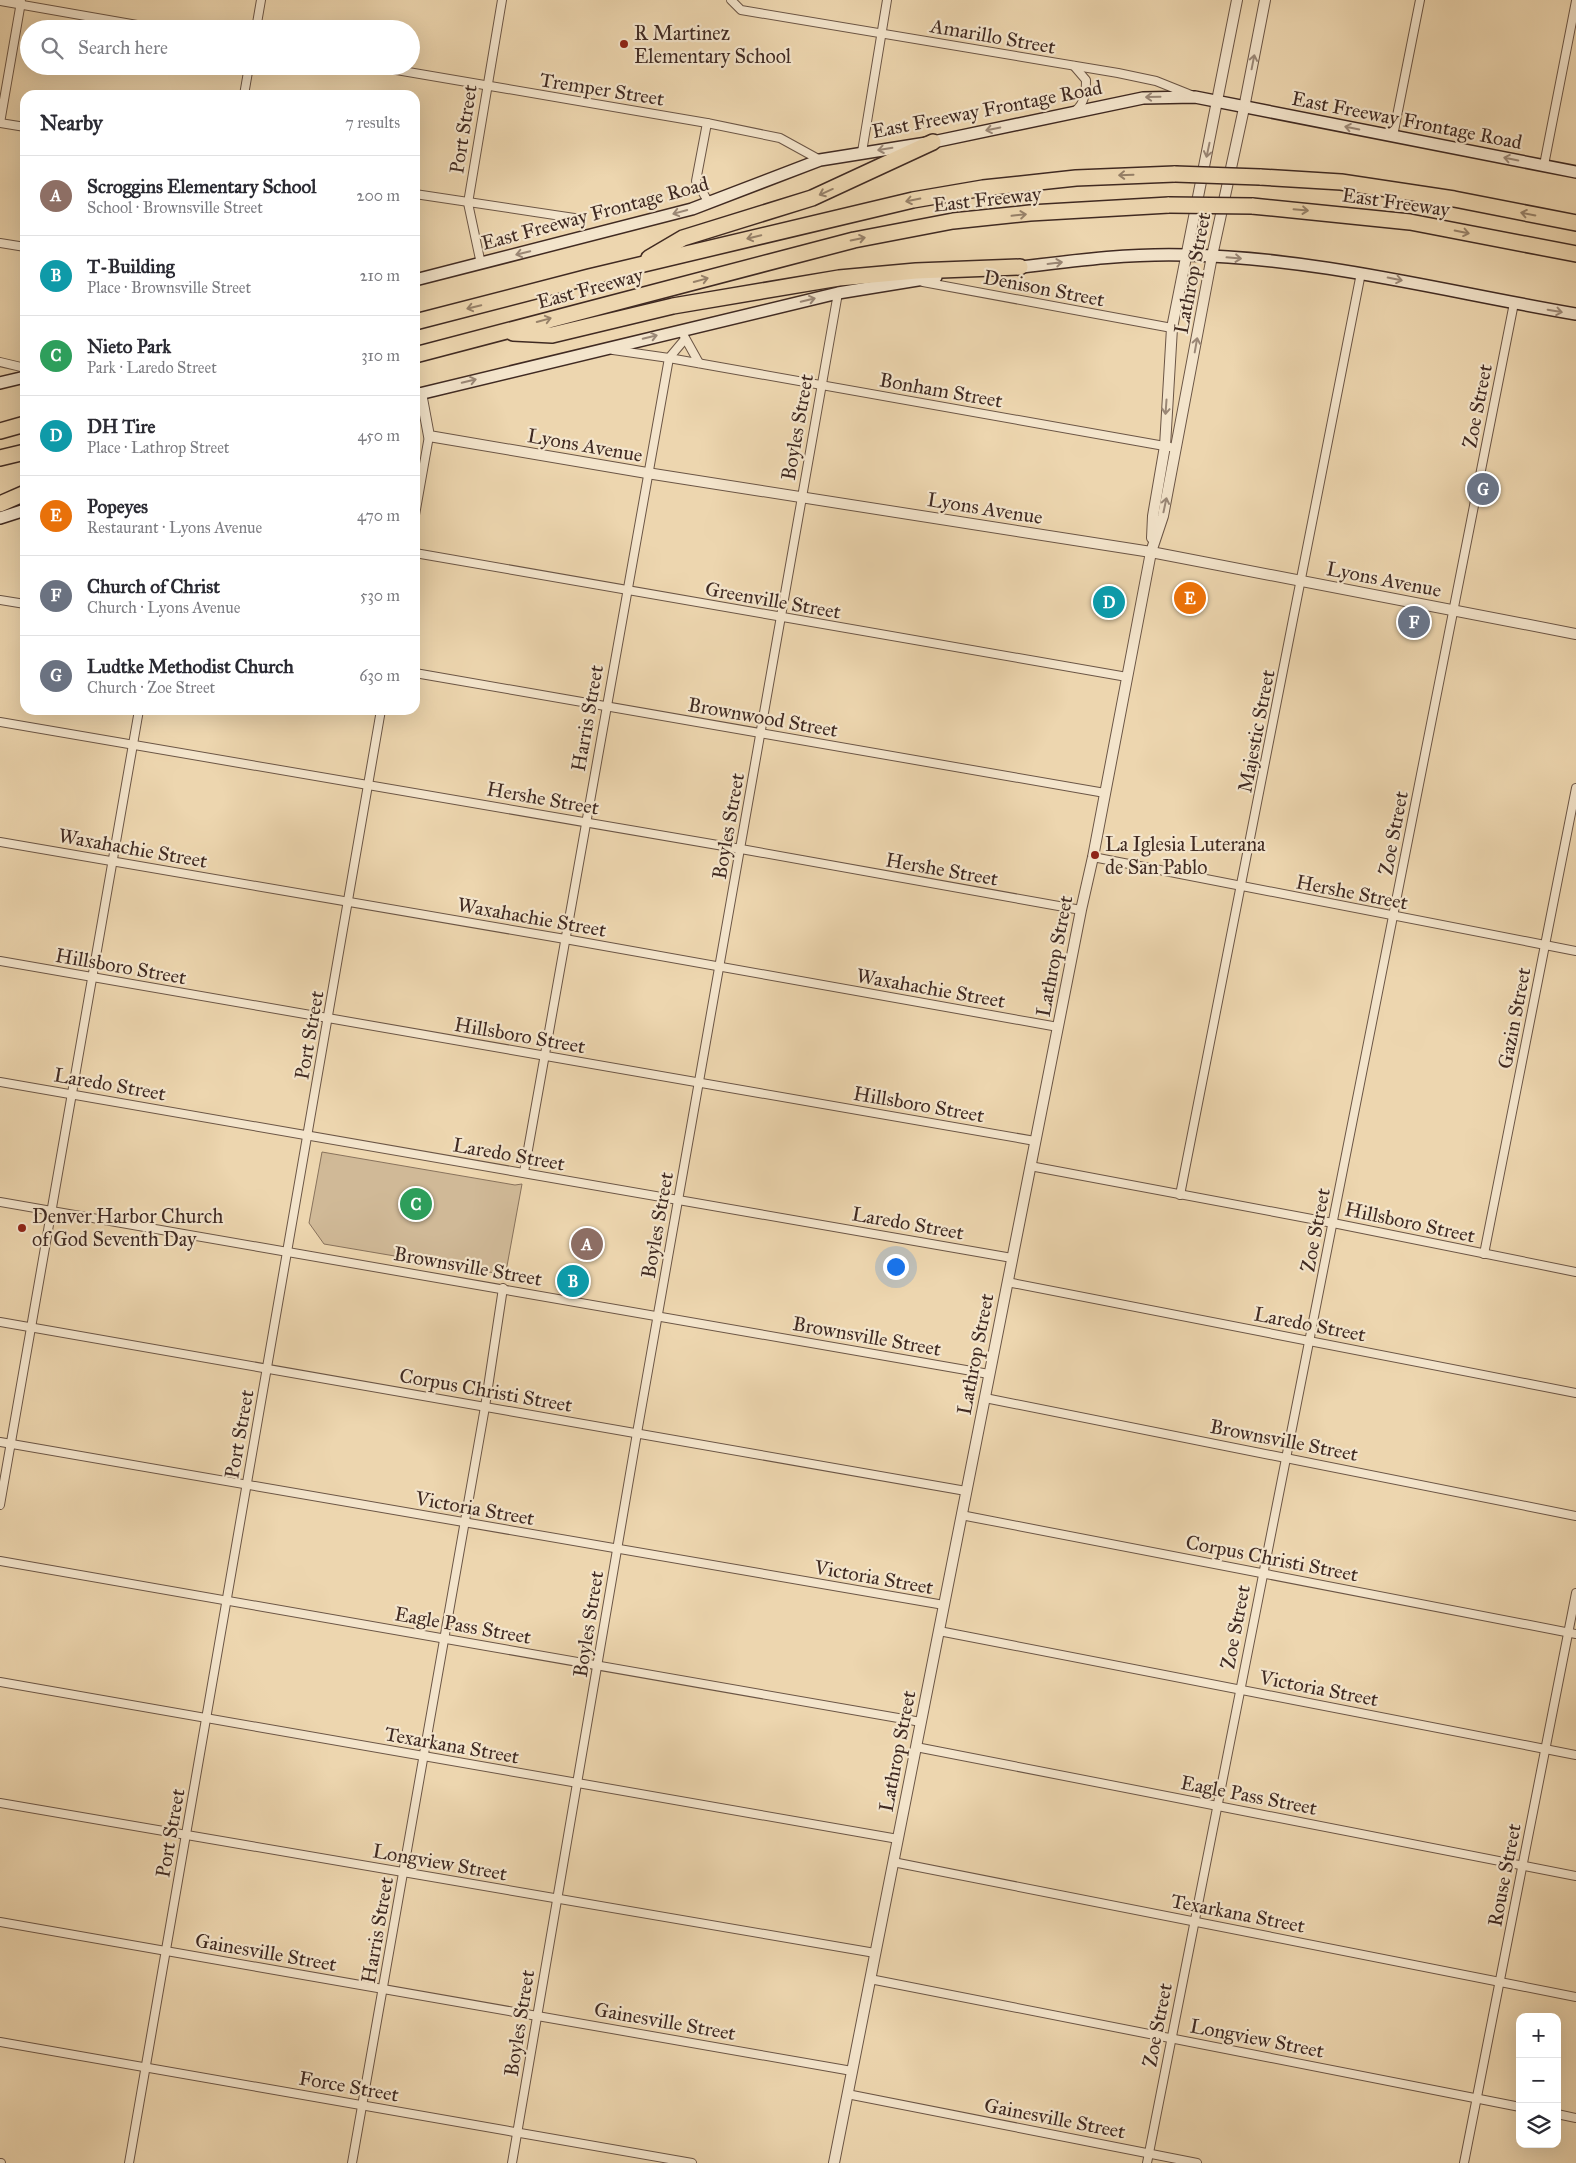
<!DOCTYPE html>
<html lang="en">
<head>
<meta charset="utf-8">
<style>
  :root { --surface:#fff; --page:#f2f2f3; --text:#2b2b33; --muted:#7c7c81; --line:#e1e1e2; --accent:#0b8043 }
  body { margin:0; font-family:"IM FELL Great Primer",serif; background:var(--page); color:var(--text) }
  .controls { position:absolute; right:15px; bottom:15px; display:grid; overflow:hidden; border-radius:10px; box-shadow:0 5px 20px #0002 }
  .controls button { width:45px; height:45px; display:grid; place-items:center; padding:0; border:0; border-bottom:1px solid var(--line); background:var(--surface); color:var(--text); font:25px sans-serif }
  .you { position:absolute; left:895px; top:1266px; width:18px; height:18px; margin:-12px; border:4px solid #fff; border-radius:50%; background:#1a73e8; box-shadow:0 0 0 8px #1a73e833 }
  .badge { display:grid; place-items:center; width:32px; height:32px; border-radius:50%; background:var(--accent); color:#fff; font-size:16px; font-weight:700 }
  .pin { position:absolute; translate:-50% -50%; border:2px solid #fff; box-shadow:0 1px 5px #0006 }
  .list { margin:0; padding:0; list-style:none }
  h2 { display:flex; justify-content:space-between; align-items:center; height:65px; margin:0; padding:0 20px; font-size:21px }
  h2 small { font-size:16px; font-weight:400; color:var(--muted) }
  .list li { display:grid; grid-template-columns:32px 1fr auto; gap:15px; align-items:center; box-sizing:border-box; height:80px; padding:0 20px; border-top:1px solid var(--line) }
  .list b { display:block; font-size:19px; white-space:nowrap }
  .list p { margin:0; font-size:16px; white-space:nowrap; color:var(--muted) }
  .list em { font-size:16px; font-style:normal; color:var(--muted) }
  .icon { flex:none; width:28px; height:28px; fill:none; stroke:currentColor; stroke-width:2; stroke-linecap:round; stroke-linejoin:round }
  .map { position:relative; flex:none; width:1576px; height:2163px; overflow:hidden }
  .search { position:absolute; background:var(--surface); box-shadow:0 5px 20px #0002; left:20px; top:20px; width:400px; height:55px; display:flex; align-items:center; gap:12px; box-sizing:border-box; padding:0 18px; border-radius:28px; color:var(--muted); font-size:19px }
  .panel { position:absolute; background:var(--surface); box-shadow:0 5px 20px #0002; left:20px; top:90px; width:400px; height:625px; border-radius:15px }
  .map>svg:first-child { display:block }
  .green { fill:#d0b997; stroke:#88725c }
  .lines { fill:none; stroke-linecap:round; stroke-linejoin:round }
  .minor-casing { stroke:#6b5545; stroke-width:10 }
  .tertiary-casing { stroke:#6b5545; stroke-width:12 }
  .secondary-casing { stroke:#402a22; stroke-width:14 }
  .motorway-casing { stroke:#402a22; stroke-width:18 }
  .minor { stroke:#f3e4cb; stroke-width:8 }
  .tertiary { stroke:#f3e4cb; stroke-width:10 }
  .secondary { stroke:#f3e4cb; stroke-width:11 }
  .motorway { stroke:#edd6af; stroke-width:15 }
  .motorway-bridge-casing { stroke:#402a22; stroke-width:18; stroke-linecap:butt }
  .motorway-bridge { stroke:#edd6af; stroke-width:15 }
  .oneway { stroke:#9a8776 }
  .oneway2 { stroke:#968068 }
  .poi-dot { fill:#8f2418; stroke:#f3e4cb; stroke-width:2 }
  .labels { text-anchor:middle; stroke-width:4.5; stroke-linejoin:round; paint-order:stroke }
  .poi-label { font-size:20px; fill:#402a22; stroke:#f3e4cb; text-anchor:start }
  .street-label { font-size:20px; fill:#402a22; stroke:#f3e4cb }
</style>
</head>
<body>
<div class="map">
<svg width="1576" height="2163" viewBox="0 0 1576 2163">
  <rect width="100%" height="100%" fill="#edd6af"/>
  <filter id="stains"><feTurbulence type="fractalNoise" baseFrequency=".004" numOctaves="4"/><feColorMatrix values="0 0 0 0 .2 0 0 0 0 .09 0 0 0 0 .02 0 0 0 .5 -.17"/></filter>
  <radialGradient id="worn" r=".72"><stop offset=".6" stop-color="#630" stop-opacity="0"/><stop offset="1" stop-color="#630" stop-opacity=".3"/></radialGradient>
  <path class="green" d="M 322,1152 L 515,1185 L 522,1184 L 505,1277 L 495,1273 L 324,1244 L 309,1223 Z"/>
  <g class="lines">
    <defs>
      <g id="minor">
        <path d="M 731,0 L 741,10 L 1118,73 L 1156,81 L 1191,95"/>
        <path d="M 0,1 L 160,29"/>
        <path d="M 256,29 L 261,0"/>
        <path d="M 373,66 L 707,123 L 780,138 L 820,160"/>
        <path d="M 1074,66 L 1086,80 C 1086,92 1085,103 1075,111"/>
        <path d="M 244,95 L 249,66"/>
        <path d="M 0,123 L 21,2"/>
        <path d="M 0,123 L 25,127"/>
        <path d="M 707,123 L 696,181 L 709,203"/>
        <path d="M 1393,136 L 1420,0"/>
        <path d="M 862,152 L 887,0"/>
        <path d="M 1544,165 L 1576,1"/>
        <path d="M 415,194 L 581,219"/>
        <path d="M 0,243 L 25,247"/>
        <path d="M 481,264 L 468,203 L 502,0"/>
        <path d="M 923,282 L 1172,328"/>
        <path d="M 684,336 L 699,363"/>
        <path d="M 613,350 L 669,358 L 1170,447"/>
        <path d="M 0,362 L 21,367"/>
        <path d="M 415,515 L 429,436"/>
        <path d="M 415,553 L 1127,677"/>
        <path d="M 0,600 L 25,604"/>
        <path d="M 415,673 L 1105,793"/>
        <path d="M 0,722 L 741,849 L 1081,910"/>
        <path d="M 0,842 L 565,939 L 1058,1027"/>
        <path d="M 1093,857 L 1576,951"/>
        <path d="M 0,961 L 1035,1141"/>
        <path d="M 0,1082 L 1012,1258"/>
        <path d="M 1030,1166 L 1333,1223 L 1576,1272"/>
        <path d="M 524,1172 L 669,358 L 685,339"/>
        <path d="M 1180,1195 L 1361,273"/>
        <path d="M 0,1202 L 989,1374"/>
        <path d="M 1484,1254 L 1576,788"/>
        <path d="M 1007,1282 L 1576,1393"/>
        <path d="M 0,1322 L 966,1491"/>
        <path d="M 985,1398 L 1576,1516"/>
        <path d="M 0,1442 L 944,1605"/>
        <path d="M 0,1505 L 139,710"/>
        <path d="M 961,1515 L 1576,1634"/>
        <path d="M 0,1561 L 921,1722"/>
        <path d="M 939,1631 L 1576,1755"/>
        <path d="M 0,1682 L 898,1839"/>
        <path d="M 916,1747 L 1576,1876"/>
        <path d="M 0,1803 L 875,1953"/>
        <path d="M 893,1862 L 1576,1997"/>
        <path d="M 0,1922 L 852,2071"/>
        <path d="M 870,1979 L 1520,2107"/>
        <path d="M 0,2042 L 692,2163"/>
        <path d="M 847,2094 L 1197,2163"/>
        <path d="M 1557,2114 L 1576,2118"/>
        <path d="M 0,2163 L 1,2163"/>
        <path d="M 129,2163 L 381,710"/>
        <path d="M 352,2163 L 485,1407 L 503,1288"/>
        <path d="M 512,2163 L 637,1433 L 838,293"/>
        <path d="M 1147,2163 L 1514,303"/>
        <path d="M 1464,2163 L 1576,1593"/>
      </g>
      <g id="tertiary">
        <path d="M 421,393 L 429,436 L 647,473 L 1151,552 L 1576,634"/>
        <path d="M 1152,538 L 1153,516 L 1165,446 L 1172,328 L 1237,0"/>
        <path d="M 834,2163 L 1081,910 L 1093,857 L 1151,552 L 1163,516 L 1212,256 L 1244,108 L 1265,0"/>
      </g>
      <g id="secondary">
        <path d="M 1014,268 C 1071,261 1129,253 1187,255 C 1319,258 1447,292 1576,314"/>
        <path d="M 415,280 L 692,209 L 820,160 L 933,142 L 1143,98 L 1195,97 L 1576,172"/>
        <path d="M 0,383 L 25,377"/>
        <path d="M 415,395 L 838,293 L 936,277"/>
        <path d="M 0,518 L 25,510"/>
      </g>
      <g id="motorway">
        <path d="M 1260,177 L 1341,182 L 1454,199 L 1576,223"/>
        <path d="M 1252,206 L 1410,222 L 1576,254"/>
        <path d="M 649,258 L 683,238 L 812,198 L 933,142"/>
        <path d="M 415,322 L 589,277 L 913,200 L 983,188 L 1076,178 L 1175,174"/>
        <path d="M 513,333 L 552,335 L 673,306 L 839,278 L 916,271 L 1020,267"/>
        <path d="M 415,355 L 854,240 L 953,221 L 1030,213 L 1169,205"/>
        <path d="M 0,431 L 25,424"/>
        <path d="M 0,458 L 25,452"/>
        <path d="M 0,504 L 25,493"/>
      </g>
    </defs>
    <use href="#minor" class="minor-casing"/>
    <use href="#tertiary" class="tertiary-casing"/>
    <use href="#secondary" class="secondary-casing"/>
    <use href="#motorway" class="motorway-casing"/>
    <use href="#minor" class="minor"/>
    <use href="#tertiary" class="tertiary"/>
    <use href="#secondary" class="secondary"/>
    <use href="#motorway" class="motorway"/>
    <defs>
      <g id="motorway-bridge">
        <path d="M 1175,174 L 1260,177"/>
        <path d="M 1169,205 L 1252,206"/>
      </g>
    </defs>
    <use href="#motorway-bridge" class="motorway-bridge-casing"/>
    <use href="#motorway-bridge" class="motorway-bridge"/>
  </g>
  <defs><path id="oneway-shaft" d="M-6 0H5M1.5-3L5.5 0L1.5 3" fill="none" stroke-width="1.6" stroke-linecap="round" stroke-linejoin="round" transform="scale(1.25)"/></defs>
  <g class="oneway">
    <use href="#oneway-shaft" transform="translate(1253 62) rotate(-79)"/>
    <use href="#oneway-shaft" transform="translate(1153 97) rotate(179)"/>
    <use href="#oneway-shaft" transform="translate(1352 128) rotate(-169)"/>
    <use href="#oneway-shaft" transform="translate(993 129) rotate(168)"/>
    <use href="#oneway-shaft" transform="translate(885 149) rotate(171)"/>
    <use href="#oneway-shaft" transform="translate(1208 150) rotate(102)"/>
    <use href="#oneway-shaft" transform="translate(1511 159) rotate(-169)"/>
    <use href="#oneway-shaft" transform="translate(680 212) rotate(165)"/>
    <use href="#oneway-shaft" transform="translate(523 253) rotate(166)"/>
    <use href="#oneway-shaft" transform="translate(1234 258) rotate(5)"/>
    <use href="#oneway-shaft" transform="translate(1055 263) rotate(-7)"/>
    <use href="#oneway-shaft" transform="translate(1395 279) rotate(11)"/>
    <use href="#oneway-shaft" transform="translate(808 300) rotate(-13)"/>
    <use href="#oneway-shaft" transform="translate(1555 311) rotate(10)"/>
    <use href="#oneway-shaft" transform="translate(650 337) rotate(-13)"/>
    <use href="#oneway-shaft" transform="translate(1196 345) rotate(-80)"/>
    <use href="#oneway-shaft" transform="translate(469 381) rotate(-14)"/>
    <use href="#oneway-shaft" transform="translate(1166 407) rotate(94)"/>
    <use href="#oneway-shaft" transform="translate(1165 505) rotate(-78)"/>
  </g>
  <g class="oneway2">
    <use href="#oneway-shaft" transform="translate(1126 175) rotate(178)"/>
    <use href="#oneway-shaft" transform="translate(826 192) rotate(156)"/>
    <use href="#oneway-shaft" transform="translate(913 200) rotate(169)"/>
    <use href="#oneway-shaft" transform="translate(1301 210) rotate(5)"/>
    <use href="#oneway-shaft" transform="translate(1528 214) rotate(-169)"/>
    <use href="#oneway-shaft" transform="translate(1019 215) rotate(-6)"/>
    <use href="#oneway-shaft" transform="translate(1462 232) rotate(11)"/>
    <use href="#oneway-shaft" transform="translate(754 237) rotate(166)"/>
    <use href="#oneway-shaft" transform="translate(858 239) rotate(-12)"/>
    <use href="#oneway-shaft" transform="translate(701 280) rotate(-15)"/>
    <use href="#oneway-shaft" transform="translate(474 307) rotate(166)"/>
    <use href="#oneway-shaft" transform="translate(544 320) rotate(-15)"/>
  </g>
  <g class="poi-dot">
    <circle cx="624" cy="44" r="5"/>
    <circle cx="1095" cy="855" r="5"/>
    <circle cx="22" cy="1228" r="5"/>
  </g>
  <g class="labels">
    <g class="poi-label">
      <text x="634" y="40">R Martinez<tspan x="634" dy="23">Elementary School</tspan></text>
      <text x="1105" y="851">La Iglesia Luterana<tspan x="1105" dy="23">de San Pablo</tspan></text>
      <text x="32" y="1223">Denver Harbor Church<tspan x="32" dy="23">of God Seventh Day</tspan></text>
    </g>
    <g class="street-label">
      <text transform="translate(993 36) rotate(10)" y="7">Amarillo Street</text>
      <text transform="translate(602 89) rotate(9)" y="7">Tremper Street</text>
      <text transform="translate(987 109) rotate(-11)" y="7">East Freeway Frontage Road</text>
      <text transform="translate(1407 120) rotate(11)" y="7">East Freeway Frontage Road</text>
      <text transform="translate(463 129) rotate(-81)" y="7">Port Street</text>
      <text transform="translate(987 199) rotate(-6)" y="7">East Freeway</text>
      <text transform="translate(1396 202) rotate(8)" y="7">East Freeway</text>
      <text transform="translate(595 213) rotate(-15)" y="7">East Freeway Frontage Road</text>
      <text transform="translate(1192 273) rotate(-79)" y="7">Lathrop Street</text>
      <text transform="translate(590 288) rotate(-15)" y="7">East Freeway</text>
      <text transform="translate(1044 288) rotate(11)" y="7">Denison Street</text>
      <text transform="translate(941 390) rotate(10)" y="7">Bonham Street</text>
      <text transform="translate(1477 406) rotate(-79)" y="7">Zoe Street</text>
      <text transform="translate(797 427) rotate(-80)" y="7">Boyles Street</text>
      <text transform="translate(585 445) rotate(10)" y="7">Lyons Avenue</text>
      <text transform="translate(985 508) rotate(9)" y="7">Lyons Avenue</text>
      <text transform="translate(1384 579) rotate(11)" y="7">Lyons Avenue</text>
      <text transform="translate(773 600) rotate(10)" y="7">Greenville Street</text>
      <text transform="translate(763 717) rotate(10)" y="7">Brownwood Street</text>
      <text transform="translate(587 718) rotate(-80)" y="7">Harris Street</text>
      <text transform="translate(1256 731) rotate(-79)" y="7">Majestic Street</text>
      <text transform="translate(543 798) rotate(10)" y="7">Hershe Street</text>
      <text transform="translate(728 826) rotate(-80)" y="7">Boyles Street</text>
      <text transform="translate(1393 833) rotate(-79)" y="7">Zoe Street</text>
      <text transform="translate(133 848) rotate(10)" y="7">Waxahachie Street</text>
      <text transform="translate(942 869) rotate(10)" y="7">Hershe Street</text>
      <text transform="translate(1352 892) rotate(11)" y="7">Hershe Street</text>
      <text transform="translate(532 917) rotate(10)" y="7">Waxahachie Street</text>
      <text transform="translate(1054 956) rotate(-79)" y="7">Lathrop Street</text>
      <text transform="translate(121 966) rotate(10)" y="7">Hillsboro Street</text>
      <text transform="translate(931 988) rotate(10)" y="7">Waxahachie Street</text>
      <text transform="translate(1514 1018) rotate(-79)" y="7">Gazin Street</text>
      <text transform="translate(309 1035) rotate(-80)" y="7">Port Street</text>
      <text transform="translate(520 1035) rotate(10)" y="7">Hillsboro Street</text>
      <text transform="translate(110 1084) rotate(10)" y="7">Laredo Street</text>
      <text transform="translate(919 1104) rotate(10)" y="7">Hillsboro Street</text>
      <text transform="translate(509 1154) rotate(10)" y="7">Laredo Street</text>
      <text transform="translate(1410 1222) rotate(12)" y="7">Hillsboro Street</text>
      <text transform="translate(908 1223) rotate(10)" y="7">Laredo Street</text>
      <text transform="translate(657 1225) rotate(-80)" y="7">Boyles Street</text>
      <text transform="translate(1315 1230) rotate(-79)" y="7">Zoe Street</text>
      <text transform="translate(468 1266) rotate(10)" y="7">Brownsville Street</text>
      <text transform="translate(1310 1324) rotate(11)" y="7">Laredo Street</text>
      <text transform="translate(867 1336) rotate(10)" y="7">Brownsville Street</text>
      <text transform="translate(975 1354) rotate(-79)" y="7">Lathrop Street</text>
      <text transform="translate(486 1390) rotate(10)" y="7">Corpus Christi Street</text>
      <text transform="translate(239 1434) rotate(-80)" y="7">Port Street</text>
      <text transform="translate(1284 1440) rotate(11)" y="7">Brownsville Street</text>
      <text transform="translate(475 1508) rotate(10)" y="7">Victoria Street</text>
      <text transform="translate(1272 1558) rotate(11)" y="7">Corpus Christi Street</text>
      <text transform="translate(874 1577) rotate(10)" y="7">Victoria Street</text>
      <text transform="translate(588 1624) rotate(-81)" y="7">Boyles Street</text>
      <text transform="translate(463 1625) rotate(10)" y="7">Eagle Pass Street</text>
      <text transform="translate(1235 1627) rotate(-79)" y="7">Zoe Street</text>
      <text transform="translate(1319 1688) rotate(11)" y="7">Victoria Street</text>
      <text transform="translate(452 1745) rotate(10)" y="7">Texarkana Street</text>
      <text transform="translate(897 1751) rotate(-79)" y="7">Lathrop Street</text>
      <text transform="translate(1249 1795) rotate(11)" y="7">Eagle Pass Street</text>
      <text transform="translate(170 1833) rotate(-80)" y="7">Port Street</text>
      <text transform="translate(440 1862) rotate(10)" y="7">Longview Street</text>
      <text transform="translate(1504 1875) rotate(-79)" y="7">Rouse Street</text>
      <text transform="translate(1238 1913) rotate(11)" y="7">Texarkana Street</text>
      <text transform="translate(377 1930) rotate(-80)" y="7">Harris Street</text>
      <text transform="translate(266 1952) rotate(10)" y="7">Gainesville Street</text>
      <text transform="translate(665 2021) rotate(10)" y="7">Gainesville Street</text>
      <text transform="translate(519 2023) rotate(-81)" y="7">Boyles Street</text>
      <text transform="translate(1157 2025) rotate(-79)" y="7">Zoe Street</text>
      <text transform="translate(1257 2038) rotate(11)" y="7">Longview Street</text>
      <text transform="translate(349 2086) rotate(10)" y="7">Force Street</text>
      <text transform="translate(1055 2118) rotate(11)" y="7">Gainesville Street</text>
    </g>
  </g>
  <rect width="100%" height="100%" filter="url(#stains)"/>
  <rect width="100%" height="100%" fill="url(#worn)"/>
</svg>
<div class="controls">
<button>+</button>
<button>−</button>
<button><svg class="icon" aria-label="layers" viewBox="0 0 24 24"><path d="M12 4l9 5-9 5-9-5zM3 14l9 5 9-5"/></svg></button>
</div>
<div class="you"></div>
<div class="pin badge" style="left:587px;top:1244px;background:#8d6e63">A</div>
<div class="pin badge" style="left:573px;top:1281px;background:#0f9aa8">B</div>
<div class="pin badge" style="left:416px;top:1204px;background:#2e9e5b">C</div>
<div class="pin badge" style="left:1109px;top:602px;background:#0f9aa8">D</div>
<div class="pin badge" style="left:1190px;top:598px;background:#e8710a">E</div>
<div class="pin badge" style="left:1414px;top:622px;background:#6b7280">F</div>
<div class="pin badge" style="left:1483px;top:489px;background:#6b7280">G</div>
<div class="search"><svg class="icon" aria-label="search" viewBox="0 0 24 24"><circle cx="10" cy="10" r="6"/><path d="M15 15l6 6"/></svg>Search here</div>
<section class="panel">
<h2>Nearby<small>7 results</small></h2>
<ul class="list">
<li><span class="badge" style="background:#8d6e63">A</span><div><b>Scroggins Elementary School</b><p>School · Brownsville Street</p></div><em>200 m</em></li>
<li><span class="badge" style="background:#0f9aa8">B</span><div><b>T-Building</b><p>Place · Brownsville Street</p></div><em>210 m</em></li>
<li><span class="badge" style="background:#2e9e5b">C</span><div><b>Nieto Park</b><p>Park · Laredo Street</p></div><em>310 m</em></li>
<li><span class="badge" style="background:#0f9aa8">D</span><div><b>DH Tire</b><p>Place · Lathrop Street</p></div><em>450 m</em></li>
<li><span class="badge" style="background:#e8710a">E</span><div><b>Popeyes</b><p>Restaurant · Lyons Avenue</p></div><em>470 m</em></li>
<li><span class="badge" style="background:#6b7280">F</span><div><b>Church of Christ</b><p>Church · Lyons Avenue</p></div><em>530 m</em></li>
<li><span class="badge" style="background:#6b7280">G</span><div><b>Ludtke Methodist Church</b><p>Church · Zoe Street</p></div><em>630 m</em></li>
</ul>
</section>
</div>
</body>
</html>
